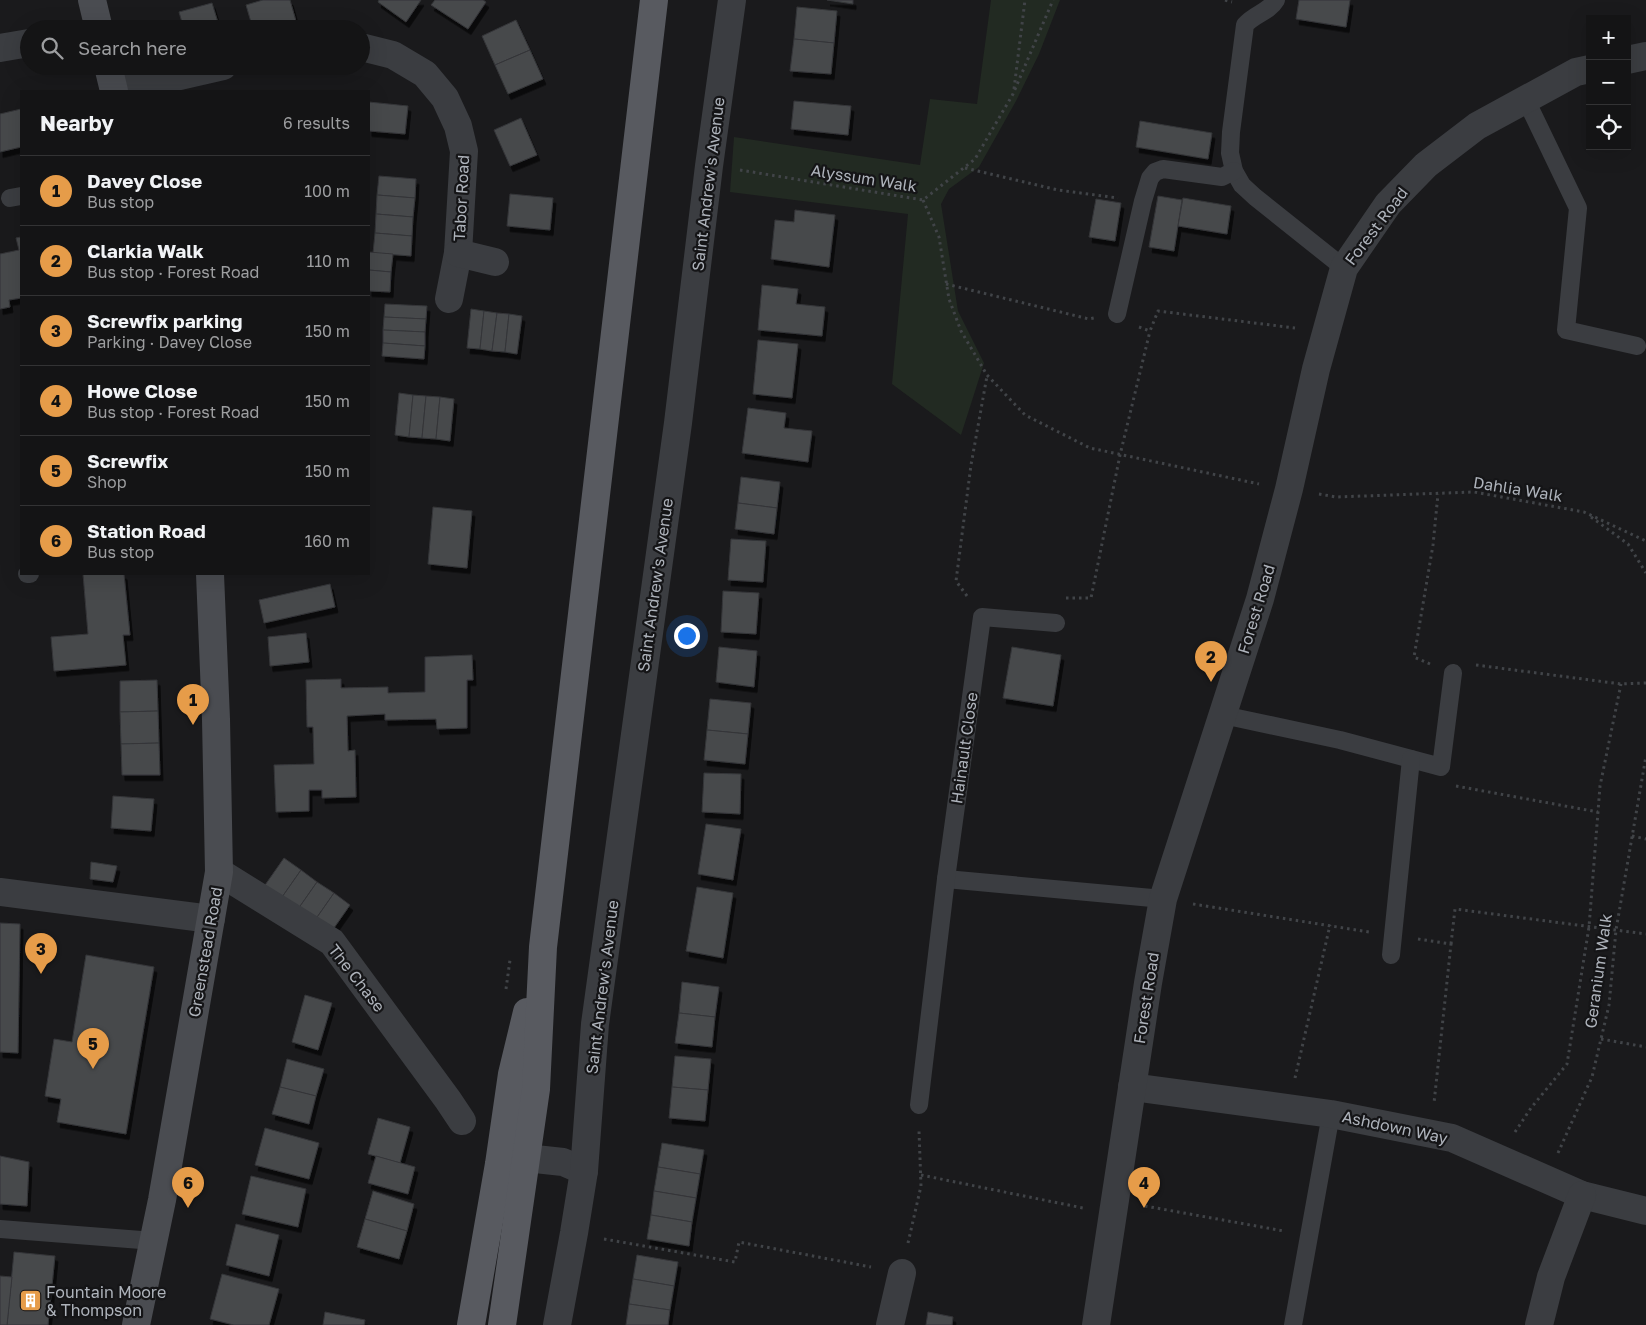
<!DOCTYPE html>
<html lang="en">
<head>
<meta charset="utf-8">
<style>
  :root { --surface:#141415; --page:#1d1d1e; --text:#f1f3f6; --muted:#9d9ea0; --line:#333334; --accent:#e69c49 }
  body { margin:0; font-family:"Golos Text",sans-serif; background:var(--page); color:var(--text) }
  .controls { position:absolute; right:15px; top:15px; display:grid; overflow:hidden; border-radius:0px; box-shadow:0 5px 20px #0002 }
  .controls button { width:45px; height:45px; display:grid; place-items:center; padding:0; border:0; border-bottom:1px solid var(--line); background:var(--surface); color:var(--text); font:25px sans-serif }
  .you { position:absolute; left:686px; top:635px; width:18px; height:18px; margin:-12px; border:4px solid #fff; border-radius:50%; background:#1a73e8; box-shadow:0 0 0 8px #1a73e833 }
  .badge { display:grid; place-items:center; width:32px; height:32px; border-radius:50%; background:var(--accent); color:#111; font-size:16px; font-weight:700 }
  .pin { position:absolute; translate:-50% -41px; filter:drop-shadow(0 1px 2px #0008) }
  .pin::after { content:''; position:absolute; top:26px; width:18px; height:15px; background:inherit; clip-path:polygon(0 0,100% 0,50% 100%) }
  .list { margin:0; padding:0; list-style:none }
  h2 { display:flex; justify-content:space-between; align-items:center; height:65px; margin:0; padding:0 20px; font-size:21px }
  h2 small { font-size:16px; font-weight:400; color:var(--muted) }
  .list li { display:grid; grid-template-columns:32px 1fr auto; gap:15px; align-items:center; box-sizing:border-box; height:70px; padding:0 20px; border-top:1px solid var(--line) }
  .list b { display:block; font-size:19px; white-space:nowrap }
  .list p { margin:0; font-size:16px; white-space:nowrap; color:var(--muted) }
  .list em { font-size:16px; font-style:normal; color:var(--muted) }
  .icon { flex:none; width:28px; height:28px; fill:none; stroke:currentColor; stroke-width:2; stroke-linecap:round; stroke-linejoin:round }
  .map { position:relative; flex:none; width:1646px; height:1325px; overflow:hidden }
  .search { position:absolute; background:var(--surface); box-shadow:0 5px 20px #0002; left:20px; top:20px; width:350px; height:55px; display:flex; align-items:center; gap:12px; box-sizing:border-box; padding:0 18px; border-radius:28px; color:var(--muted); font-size:19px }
  .panel { position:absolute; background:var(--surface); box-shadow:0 5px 20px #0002; left:20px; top:90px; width:350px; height:485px; border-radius:0px }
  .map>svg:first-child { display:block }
  .green { fill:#222a22 }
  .building { fill:#47494c; stroke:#343538; filter:url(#shadow) }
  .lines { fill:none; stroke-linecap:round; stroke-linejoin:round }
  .path { stroke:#414448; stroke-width:3; stroke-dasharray:2.5 4; stroke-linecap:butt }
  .lane { stroke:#3b3d41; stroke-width:18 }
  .street { stroke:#3b3d41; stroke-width:28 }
  .secondary { stroke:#4a4c51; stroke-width:28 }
  .primary { stroke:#585a60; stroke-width:28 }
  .labels { text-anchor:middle; stroke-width:4.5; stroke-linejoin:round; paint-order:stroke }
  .street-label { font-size:16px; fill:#aeb3bb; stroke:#151517 }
  .poi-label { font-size:16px; fill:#aeb3bb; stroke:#151517; text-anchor:start }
</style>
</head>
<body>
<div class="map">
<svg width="1646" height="1325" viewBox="0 0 1646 1325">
  <defs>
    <filter id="shadow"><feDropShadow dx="3" dy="5.5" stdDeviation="0" flood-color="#0009"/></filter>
  </defs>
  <rect width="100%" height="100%" fill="#1a1a1c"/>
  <path class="green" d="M 991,0 L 1060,0 L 1039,54 L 1016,101 L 979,167 L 949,189 L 941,204 L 958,311 L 984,363 L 961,435 L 892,384 L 908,214 L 730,192 L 734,137 L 920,165 L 930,99 L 977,104 Z"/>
  <g class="building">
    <path d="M 263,0 L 290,0 L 296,21 L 270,29 L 253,29 L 246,5 Z"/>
    <path d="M 379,0 L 421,0 L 406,22 L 378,2 Z"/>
    <path d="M 435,0 L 483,0 L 486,2 L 468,29 L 431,5 Z"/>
    <path d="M 827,0 L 853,0 L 853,4 Z"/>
    <path d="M 1299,0 L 1350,0 L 1346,27 L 1296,19 Z"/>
    <path d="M 212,3 L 220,29 L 184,29 L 179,12 Z"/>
    <path d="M 797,7 L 837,11 L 834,43 L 794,39 Z"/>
    <path d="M 516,20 L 530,50 L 495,65 L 482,36 Z"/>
    <path d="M 794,39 L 834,43 L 831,74 L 790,71 Z"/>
    <path d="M 530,50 L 543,79 L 508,94 L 495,65 Z"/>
    <path d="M 794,101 L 851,106 L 848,135 L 791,129 Z"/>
    <path d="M 369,102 L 408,106 L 405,134 L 369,131 Z"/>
    <path d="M 21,109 L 21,147 L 0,152 L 0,114 Z"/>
    <path d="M 521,118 L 537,155 L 510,166 L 494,130 Z"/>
    <path d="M 1140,121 L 1212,133 L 1208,159 L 1136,147 Z"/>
    <path d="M 379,176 L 416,179 L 415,198 L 377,195 Z"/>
    <path d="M 510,194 L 553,198 L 550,230 L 507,226 Z"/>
    <path d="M 377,195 L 415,198 L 413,217 L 376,214 Z"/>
    <path d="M 1158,196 L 1182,200 L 1174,251 L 1149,247 Z"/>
    <path d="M 1183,198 L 1231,206 L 1227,234 L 1178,226 Z"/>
    <path d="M 1096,199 L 1121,203 L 1115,241 L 1089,237 Z"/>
    <path d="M 795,210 L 835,215 L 829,267 L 771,259 L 775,220 L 794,222 Z"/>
    <path d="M 376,214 L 413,217 L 412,236 L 375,233 Z"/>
    <path d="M 375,233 L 412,236 L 411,256 L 373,253 Z"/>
    <path d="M 21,237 L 21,298 L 9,300 L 10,307 L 0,309 L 0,254 L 19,250 L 16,238 Z"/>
    <path d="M 369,252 L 393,254 L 391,272 L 369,270 Z"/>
    <path d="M 369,270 L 391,272 L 390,292 L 369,291 Z"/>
    <path d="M 762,285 L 798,289 L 796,304 L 825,307 L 822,336 L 758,330 Z"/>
    <path d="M 385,304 L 427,306 L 426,319 L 384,317 Z"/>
    <path d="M 471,309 L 484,311 L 480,349 L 467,348 Z"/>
    <path d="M 484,311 L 497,313 L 492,351 L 480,349 Z"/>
    <path d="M 497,313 L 509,314 L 505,352 L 492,351 Z"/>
    <path d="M 509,314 L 522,316 L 517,354 L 505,352 Z"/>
    <path d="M 384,317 L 426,319 L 425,332 L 383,330 Z"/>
    <path d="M 383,330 L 425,332 L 425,346 L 383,343 Z"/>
    <path d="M 758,340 L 798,344 L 792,398 L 753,394 Z"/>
    <path d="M 383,343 L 425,346 L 424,359 L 382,356 Z"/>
    <path d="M 399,393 L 413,395 L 409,437 L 395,435 Z"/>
    <path d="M 413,395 L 426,396 L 422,438 L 409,437 Z"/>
    <path d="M 426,396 L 440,397 L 436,439 L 422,438 Z"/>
    <path d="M 440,397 L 454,399 L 450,441 L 436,439 Z"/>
    <path d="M 748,408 L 786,413 L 784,428 L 812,431 L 808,462 L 742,453 Z"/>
    <path d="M 741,477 L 780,482 L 777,508 L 738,503 Z"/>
    <path d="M 738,503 L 777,508 L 774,534 L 735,529 Z"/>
    <path d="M 433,507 L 472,511 L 467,568 L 428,564 Z"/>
    <path d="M 731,539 L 766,541 L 763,582 L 728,580 Z"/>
    <path d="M 83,574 L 124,574 L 130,635 L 123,635 L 126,665 L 54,671 L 51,637 L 88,634 Z"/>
    <path d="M 330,584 L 335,607 L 264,623 L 259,600 Z"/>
    <path d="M 723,591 L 759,593 L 756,634 L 721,632 Z"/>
    <path d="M 306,633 L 309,662 L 270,666 L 268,637 Z"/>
    <path d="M 719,647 L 757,651 L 754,687 L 716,682 Z"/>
    <path d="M 1012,647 L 1061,655 L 1053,706 L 1003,698 Z"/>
    <path d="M 472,655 L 473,680 L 467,680 L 467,728 L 437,729 L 436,719 L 385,720 L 385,714 L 347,716 L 348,751 L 355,750 L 356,797 L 322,798 L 322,790 L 309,790 L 309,811 L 276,812 L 274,765 L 314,764 L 313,727 L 307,727 L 306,680 L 341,679 L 341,688 L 388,687 L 388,693 L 425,692 L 425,657 Z"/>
    <path d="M 157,680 L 158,711 L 120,712 L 120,681 Z"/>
    <path d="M 710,699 L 751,703 L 748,734 L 707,730 Z"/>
    <path d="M 158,711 L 159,743 L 121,744 L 120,712 Z"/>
    <path d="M 707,730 L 748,734 L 745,764 L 704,760 Z"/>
    <path d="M 159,743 L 160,775 L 122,775 L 121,744 Z"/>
    <path d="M 704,773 L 741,774 L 740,814 L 702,812 Z"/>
    <path d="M 113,796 L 154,799 L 151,831 L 111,828 Z"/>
    <path d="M 706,824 L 741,829 L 733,880 L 698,874 Z"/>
    <path d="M 284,858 L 301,870 L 280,900 L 263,888 Z"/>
    <path d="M 91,862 L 117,866 L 113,882 L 90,879 Z"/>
    <path d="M 301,870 L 317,882 L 296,912 L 280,900 Z"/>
    <path d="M 317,882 L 334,893 L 313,923 L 296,912 Z"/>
    <path d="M 697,887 L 733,893 L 723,958 L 686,951 Z"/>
    <path d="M 334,893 L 350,905 L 329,935 L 313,923 Z"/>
    <path d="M 0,923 L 20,924 L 18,1053 L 0,1052 Z"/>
    <path d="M 86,955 L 154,967 L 126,1134 L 57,1122 L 61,1099 L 45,1096 L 54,1039 L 72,1042 Z"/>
    <path d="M 682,982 L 719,987 L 715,1017 L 679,1013 Z"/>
    <path d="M 305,995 L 332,1003 L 318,1050 L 292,1042 Z"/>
    <path d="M 679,1013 L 715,1017 L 712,1047 L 675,1043 Z"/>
    <path d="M 675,1056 L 711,1059 L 708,1090 L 672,1087 Z"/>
    <path d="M 287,1059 L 324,1069 L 316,1096 L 280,1087 Z"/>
    <path d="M 280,1087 L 316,1096 L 309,1124 L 272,1114 Z"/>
    <path d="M 672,1087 L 708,1090 L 705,1121 L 669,1118 Z"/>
    <path d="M 378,1118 L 410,1127 L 400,1163 L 368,1154 Z"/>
    <path d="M 265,1128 L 319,1143 L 309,1179 L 255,1165 Z"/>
    <path d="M 662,1143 L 704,1150 L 700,1174 L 658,1167 Z"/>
    <path d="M 0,1156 L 29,1162 L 27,1206 L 0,1204 Z"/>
    <path d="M 376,1156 L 415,1167 L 408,1194 L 368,1183 Z"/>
    <path d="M 658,1167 L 700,1174 L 696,1198 L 654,1191 Z"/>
    <path d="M 251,1176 L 306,1189 L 298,1227 L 242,1214 Z"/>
    <path d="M 373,1191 L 414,1204 L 407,1231 L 365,1219 Z"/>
    <path d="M 654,1191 L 696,1198 L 692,1222 L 651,1215 Z"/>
    <path d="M 651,1215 L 692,1222 L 689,1246 L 647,1239 Z"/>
    <path d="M 365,1219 L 407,1231 L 399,1259 L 357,1247 Z"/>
    <path d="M 236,1224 L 279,1235 L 269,1276 L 226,1265 Z"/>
    <path d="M 14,1252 L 55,1256 L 48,1325 L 7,1325 Z"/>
    <path d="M 637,1255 L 678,1262 L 674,1286 L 633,1279 Z"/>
    <path d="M 222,1274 L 279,1289 L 269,1325 L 234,1325 L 210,1319 Z"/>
    <path d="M 0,1276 L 12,1277 L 7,1325 L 0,1325 Z"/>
    <path d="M 633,1279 L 674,1286 L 670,1310 L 629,1304 Z"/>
    <path d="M 629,1304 L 670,1310 L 668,1325 L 626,1325 Z"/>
    <path d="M 325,1312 L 365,1320 L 364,1325 L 323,1325 Z"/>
    <path d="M 928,1312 L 953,1317 L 952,1325 L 926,1325 Z"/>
  </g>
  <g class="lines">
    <g class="path">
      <path d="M 1225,0 L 1232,2"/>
      <path d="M 1014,89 L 1025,0"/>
      <path d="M 965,168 L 1058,190 L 1118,198"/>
      <path d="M 740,170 L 923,200 L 975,159 L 1013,94 L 1053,0"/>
      <path d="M 923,200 L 939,237 L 949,299 L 961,331 L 987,375 L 1025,415 L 1090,448 L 1259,484"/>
      <path d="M 946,284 L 1089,319 L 1094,318"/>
      <path d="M 1139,327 L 1150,331 L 1158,311 L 1295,328"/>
      <path d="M 1319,494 L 1336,497 L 1474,492 L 1584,512 L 1646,541"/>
      <path d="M 1591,517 L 1628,544 L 1646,573"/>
      <path d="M 967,596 L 956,581 L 971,465 L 987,376"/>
      <path d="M 1066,598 L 1091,598 L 1120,455 L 1150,331"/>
      <path d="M 1430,664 L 1414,657 L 1433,545 L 1438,494"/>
      <path d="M 1476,665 L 1621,684 L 1646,683"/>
      <path d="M 1456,786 L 1598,812"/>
      <path d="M 1632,836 L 1646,839"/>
      <path d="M 1193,904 L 1369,932"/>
      <path d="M 1418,939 L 1451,944 L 1434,1103"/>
      <path d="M 1451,944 L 1455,909 L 1646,934"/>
      <path d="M 506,989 L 510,960"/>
      <path d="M 1601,1039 L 1646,1047"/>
      <path d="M 1295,1078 L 1330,925"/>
      <path d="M 1515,1132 L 1531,1108 L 1567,1064 L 1589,927 L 1600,786 L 1621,684"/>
      <path d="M 1558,1153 L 1592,1077 L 1609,1005 L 1616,930 L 1646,756"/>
      <path d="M 921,1175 L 1083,1208"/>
      <path d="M 1145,1206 L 1284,1231"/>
      <path d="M 604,1239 L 735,1262 L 739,1242 L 871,1267"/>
      <path d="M 908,1243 L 921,1186 L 919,1131"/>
    </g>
    <g class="lane">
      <path d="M 1276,0 C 1269,12 1254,14 1245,25 L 1231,132 L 1230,153 L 1234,171 L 1242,185 L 1255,197 L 1344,268"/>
      <path d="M 1526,100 L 1578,208 L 1566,330 L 1637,346"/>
      <path d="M 10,198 L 21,196"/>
      <path d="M 1117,314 L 1143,201 L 1150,178 L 1155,172 L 1163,169 L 1222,177 L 1234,171"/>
      <path d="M 27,574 L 30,574"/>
      <path d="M 1223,715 L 1340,740 L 1441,767 L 1453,673"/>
      <path d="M 946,879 L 1163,899"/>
      <path d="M 1391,955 L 1411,759"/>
      <path d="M 919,1105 L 946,879 L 982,617 L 1056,623"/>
      <path d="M 0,1229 L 154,1241"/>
      <path d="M 1293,1325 L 1331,1114"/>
    </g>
    <g class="street">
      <path d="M 361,47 L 393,55 L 425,74 L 445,98 L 458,126 L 464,151 L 458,253 L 449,299"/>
      <path d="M 0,48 L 29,43"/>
      <path d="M 1627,60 L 1646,56"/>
      <path d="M 114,91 L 223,66"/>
      <path d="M 458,253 L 495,262"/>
      <path d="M 219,872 L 332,942 L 448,1100 L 462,1121"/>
      <path d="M 0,892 L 211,919"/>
      <path d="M 1132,1087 L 1331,1114 L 1452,1138 L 1582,1195 L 1646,1211"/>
      <path d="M 526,1158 L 563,1162 L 584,1171"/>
      <path d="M 557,1325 L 574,1233 L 584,1171 L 595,1024 L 678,423 L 709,166 L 732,0"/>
      <path d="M 890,1325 L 902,1273"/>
      <path d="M 1096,1325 L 1148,983 L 1163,899 L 1260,599 L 1289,489 L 1316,369 L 1344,268 L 1388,204 L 1426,165 L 1477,126 L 1576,72 L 1590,69"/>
      <path d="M 1539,1325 L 1551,1277 L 1582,1195"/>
    </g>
    <g class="secondary">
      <path d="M 92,0 L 99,29"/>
      <path d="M 108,66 L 114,91"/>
      <path d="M 136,1325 L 162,1200 L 219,872 L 216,719 L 210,574"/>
    </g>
    <g class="primary">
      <path d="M 471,1325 L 499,1164 L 512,1074 L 527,1012"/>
      <path d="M 502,1325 L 536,1089 L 543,947 L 654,0"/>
    </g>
  </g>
  <defs>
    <symbol id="building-square" viewBox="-11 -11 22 22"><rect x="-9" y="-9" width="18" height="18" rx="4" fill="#e69c49" stroke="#151517"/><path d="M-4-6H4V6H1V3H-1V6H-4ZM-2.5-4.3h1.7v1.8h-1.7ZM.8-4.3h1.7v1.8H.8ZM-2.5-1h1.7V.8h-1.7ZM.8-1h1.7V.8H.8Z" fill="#fff"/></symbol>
  </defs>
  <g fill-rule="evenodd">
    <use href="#building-square" x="18" y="1288" width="25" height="25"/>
  </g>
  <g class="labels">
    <g class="street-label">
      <text transform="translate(864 178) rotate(9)" y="6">Alyssum Walk</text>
      <text transform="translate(708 184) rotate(-83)" y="6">Saint Andrew's Avenue</text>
      <text transform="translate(461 198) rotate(-87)" y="6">Tabor Road</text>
      <text transform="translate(1376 226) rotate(-53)" y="6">Forest Road</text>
      <text transform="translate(1518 489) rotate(9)" y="6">Dahlia Walk</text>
      <text transform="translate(655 585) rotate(-82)" y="6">Saint Andrew's Avenue</text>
      <text transform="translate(1256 609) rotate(-73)" y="6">Forest Road</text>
      <text transform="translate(964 748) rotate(-82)" y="6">Hainault Close</text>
      <text transform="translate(205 952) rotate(-80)" y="6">Greenstead Road</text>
      <text transform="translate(1598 971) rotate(-82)" y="6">Geranium Walk</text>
      <text transform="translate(357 978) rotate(52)" y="6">The Chase</text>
      <text transform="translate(602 987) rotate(-83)" y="6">Saint Andrew's Avenue</text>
      <text transform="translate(1146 998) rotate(-81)" y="6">Forest Road</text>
      <text transform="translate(1395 1127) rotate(12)" y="6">Ashdown Way</text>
    </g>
    <g class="poi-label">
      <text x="46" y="1298">Fountain Moore<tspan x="46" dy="18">&amp; Thompson</tspan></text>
    </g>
  </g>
</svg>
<div class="controls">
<button>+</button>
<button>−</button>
<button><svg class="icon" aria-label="locate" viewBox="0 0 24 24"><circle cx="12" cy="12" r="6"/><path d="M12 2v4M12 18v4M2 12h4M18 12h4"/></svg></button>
</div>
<div class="you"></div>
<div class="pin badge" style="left:193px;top:725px">1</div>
<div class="pin badge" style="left:1211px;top:682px">2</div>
<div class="pin badge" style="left:41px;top:974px">3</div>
<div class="pin badge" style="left:1144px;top:1208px">4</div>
<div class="pin badge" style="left:93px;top:1069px">5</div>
<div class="pin badge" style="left:188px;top:1208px">6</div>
<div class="search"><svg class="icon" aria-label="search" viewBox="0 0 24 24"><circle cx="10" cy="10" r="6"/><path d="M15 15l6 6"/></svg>Search here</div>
<section class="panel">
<h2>Nearby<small>6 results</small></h2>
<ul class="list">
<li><span class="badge">1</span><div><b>Davey Close</b><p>Bus stop</p></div><em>100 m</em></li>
<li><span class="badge">2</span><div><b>Clarkia Walk</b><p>Bus stop · Forest Road</p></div><em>110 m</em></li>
<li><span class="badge">3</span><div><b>Screwfix parking</b><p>Parking · Davey Close</p></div><em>150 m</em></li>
<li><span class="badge">4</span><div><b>Howe Close</b><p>Bus stop · Forest Road</p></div><em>150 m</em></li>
<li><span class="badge">5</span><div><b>Screwfix</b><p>Shop</p></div><em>150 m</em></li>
<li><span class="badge">6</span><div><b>Station Road</b><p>Bus stop</p></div><em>160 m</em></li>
</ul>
</section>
</div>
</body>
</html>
